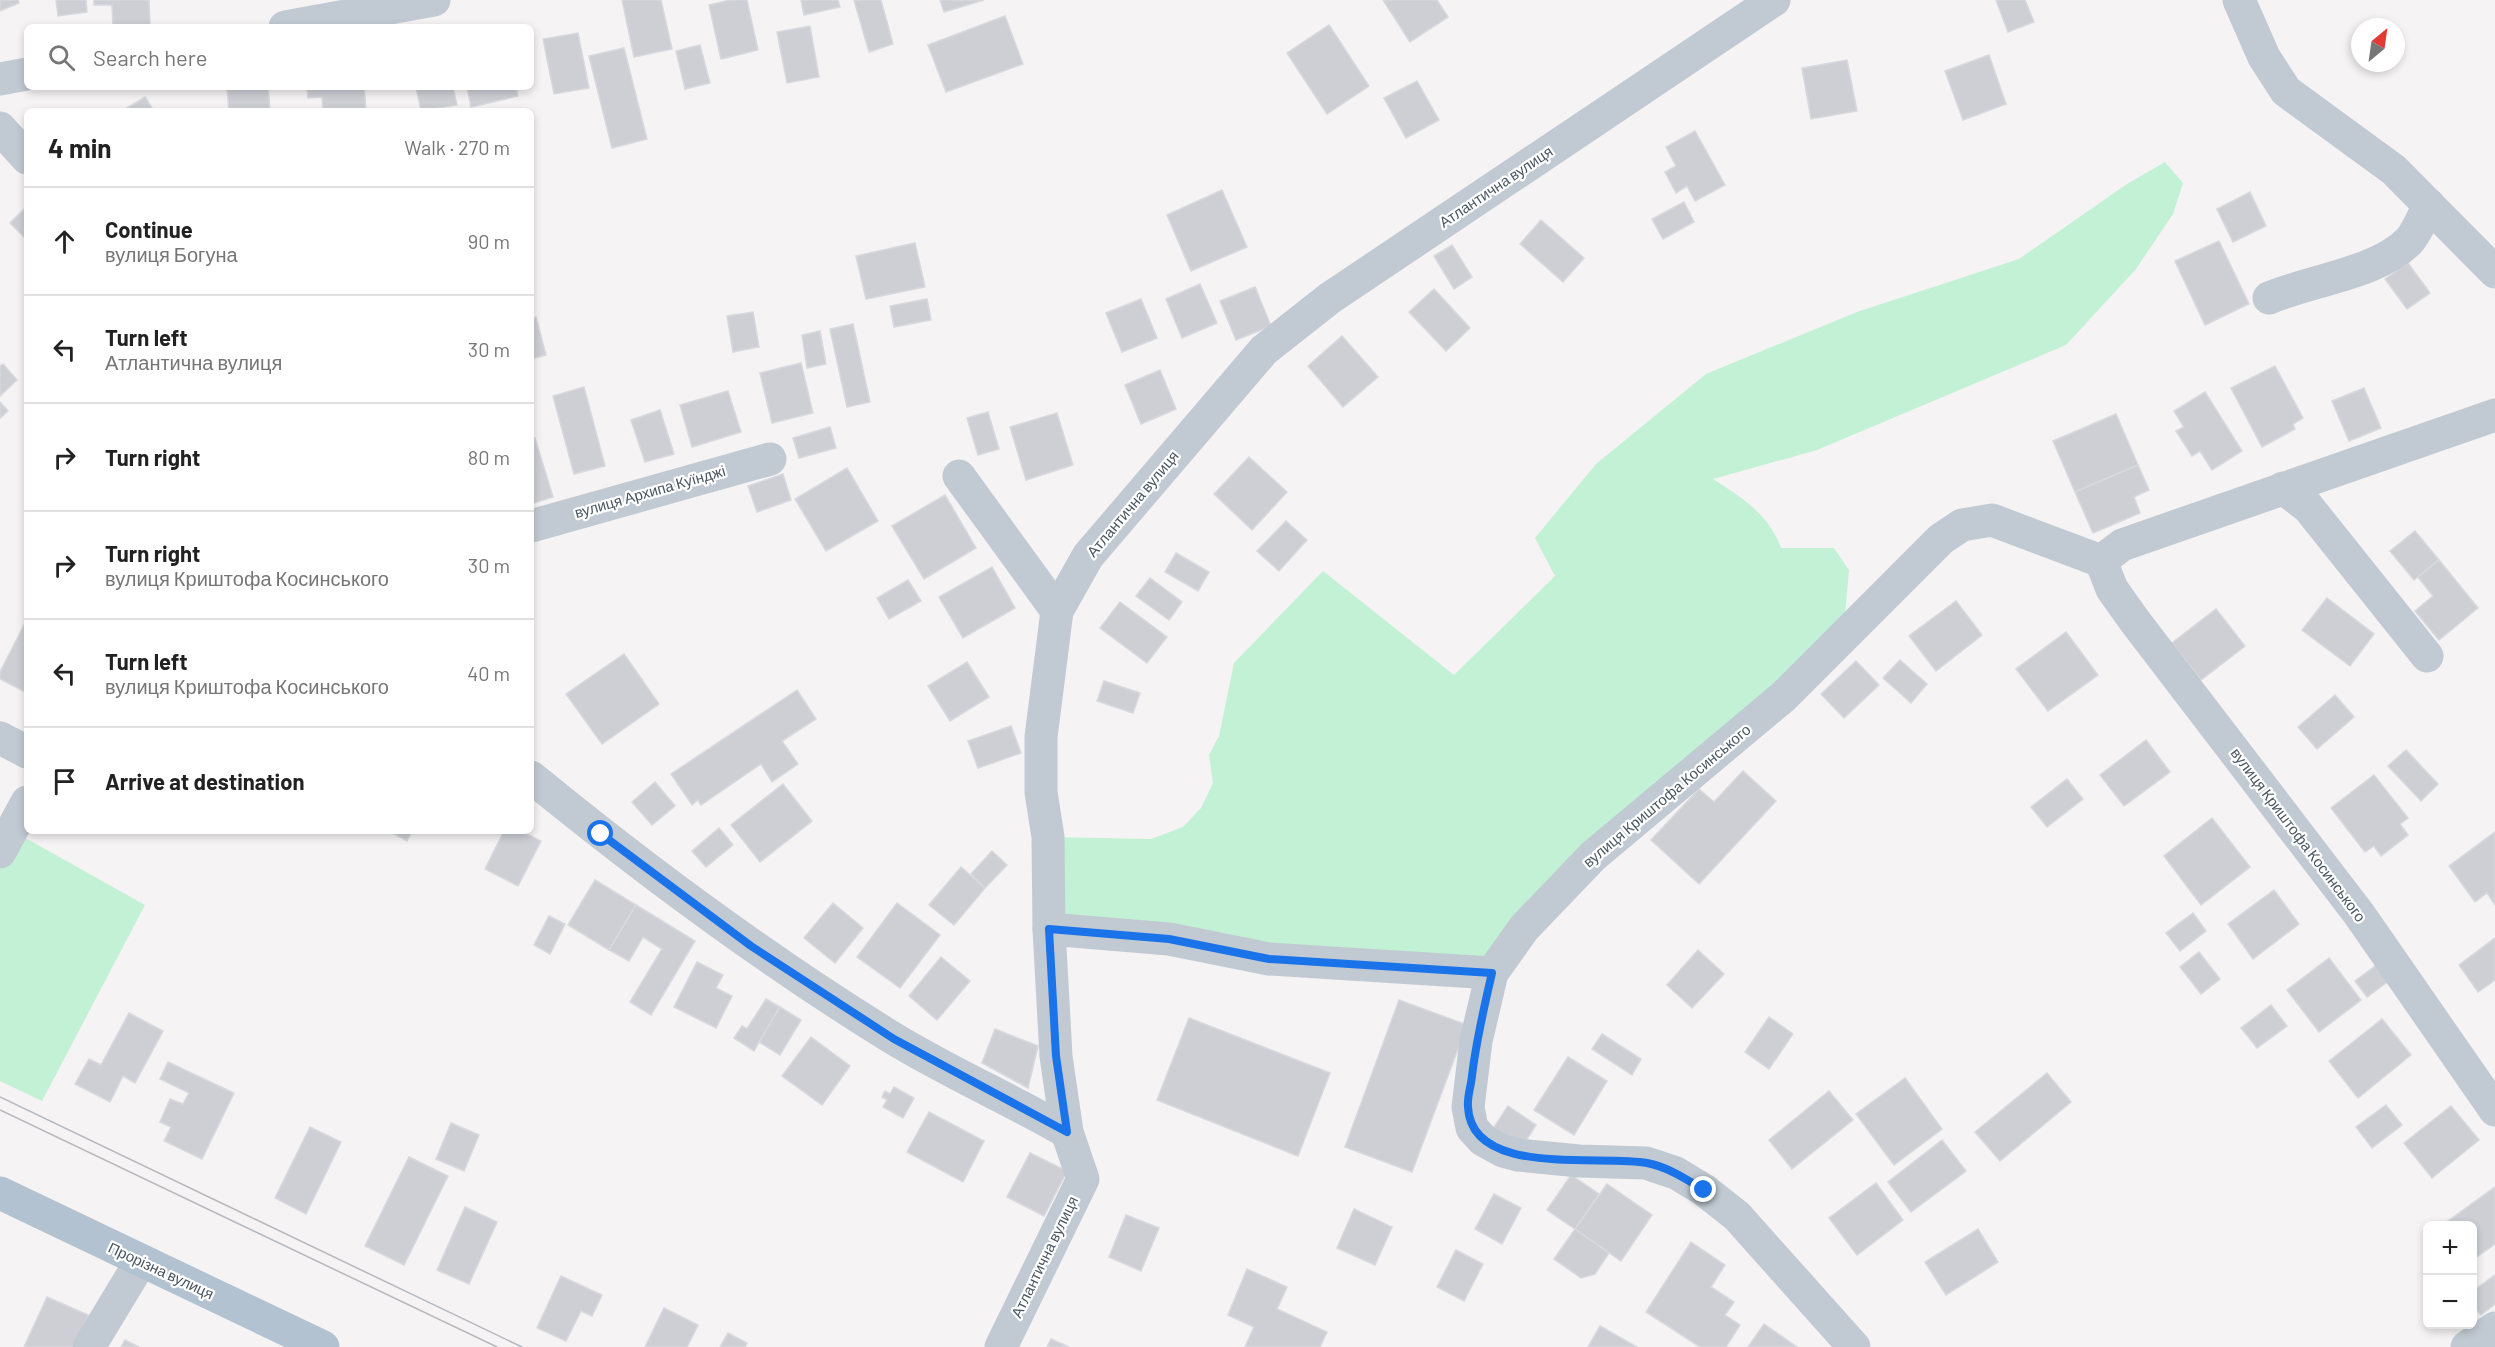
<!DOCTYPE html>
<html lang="en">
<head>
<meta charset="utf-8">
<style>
  :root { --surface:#fff; --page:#f6f6f6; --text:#222; --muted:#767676; --line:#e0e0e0 }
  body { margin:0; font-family:Barlow,sans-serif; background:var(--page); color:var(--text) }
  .controls { position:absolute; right:18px; bottom:18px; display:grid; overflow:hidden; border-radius:9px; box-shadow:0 3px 9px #0003 }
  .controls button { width:54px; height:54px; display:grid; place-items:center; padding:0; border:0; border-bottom:2px solid var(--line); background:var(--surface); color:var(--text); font:30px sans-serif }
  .compass { position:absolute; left:2351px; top:18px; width:54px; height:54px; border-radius:50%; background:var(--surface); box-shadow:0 3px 9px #0003; rotate:29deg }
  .stop { position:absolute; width:18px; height:18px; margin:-14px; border:4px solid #1a73e8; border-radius:50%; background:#fff }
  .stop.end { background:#1a73e8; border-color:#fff; box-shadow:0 2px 6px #0008 }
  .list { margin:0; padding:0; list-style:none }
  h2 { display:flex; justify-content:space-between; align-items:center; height:78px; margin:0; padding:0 24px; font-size:26px }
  h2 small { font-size:20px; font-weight:400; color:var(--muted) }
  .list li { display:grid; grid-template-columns:39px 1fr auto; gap:18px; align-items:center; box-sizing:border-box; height:108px; padding:0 24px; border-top:2px solid var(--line) }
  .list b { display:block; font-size:22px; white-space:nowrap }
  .list p { margin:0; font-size:20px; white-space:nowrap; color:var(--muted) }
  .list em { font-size:20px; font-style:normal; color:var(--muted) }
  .icon { flex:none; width:33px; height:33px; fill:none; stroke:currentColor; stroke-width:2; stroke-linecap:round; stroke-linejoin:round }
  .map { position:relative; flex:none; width:2495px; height:1347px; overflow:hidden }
  .search { position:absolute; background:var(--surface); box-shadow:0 3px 9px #0003; left:24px; top:24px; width:510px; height:66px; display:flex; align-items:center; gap:15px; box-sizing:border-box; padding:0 21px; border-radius:9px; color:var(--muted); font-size:22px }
  .panel { position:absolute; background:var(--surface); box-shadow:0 3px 9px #0003; left:24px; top:108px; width:510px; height:726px; border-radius:9px }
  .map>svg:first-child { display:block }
  .green { fill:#c3f1d5 }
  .building { fill:#cdcfd5; stroke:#d7d9de; stroke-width:1.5 }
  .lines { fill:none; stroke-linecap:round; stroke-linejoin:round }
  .minor { stroke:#c1cad2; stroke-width:33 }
  .major { stroke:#b3c2d1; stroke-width:33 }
  .tram { stroke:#b5b8bd; stroke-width:1.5 }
  .route { stroke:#1a73e8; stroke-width:8 }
  .labels { text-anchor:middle; stroke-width:4.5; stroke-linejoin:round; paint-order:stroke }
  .street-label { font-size:15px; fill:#4a5661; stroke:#fff }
</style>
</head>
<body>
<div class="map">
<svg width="2495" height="1347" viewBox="0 0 2495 1347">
  <rect width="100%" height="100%" fill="#f5f3f3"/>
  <g class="green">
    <path d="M 2165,162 L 2183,183 L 2173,214 L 2136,269 L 2066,345 L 1817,450 L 1713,479 C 1741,497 1769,514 1781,548 L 1834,548 L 1849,570 L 1843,638 L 1492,973 L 1049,929 L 1048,837 L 1151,839 L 1183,827 L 1201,808 L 1213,783 L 1209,755 L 1219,736 L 1234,663 L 1323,571 L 1454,675 L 1555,576 L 1535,538 L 1596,464 L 1706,374 L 1857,312 L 2019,259 L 2127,184 Z"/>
    <path d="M 11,830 L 145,905 L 42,1101 L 0,1081 L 0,852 Z"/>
  </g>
  <g class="building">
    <path d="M 0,0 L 18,0 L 19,3 L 0,11 Z"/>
    <path d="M 56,0 L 86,0 L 87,12 L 58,16 Z"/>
    <path d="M 94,0 L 149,0 L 150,26 L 113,27 L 112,5 L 94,5 Z"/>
    <path d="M 622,0 L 661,0 L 672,49 L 634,57 Z"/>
    <path d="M 730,0 L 747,0 L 758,50 L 721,59 L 709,5 Z"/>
    <path d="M 801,0 L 838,0 L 840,7 L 804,15 Z"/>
    <path d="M 854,0 L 881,0 L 893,44 L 869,52 Z"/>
    <path d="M 940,0 L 984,0 L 944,12 Z"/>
    <path d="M 1383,0 L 1437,0 L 1448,17 L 1410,42 Z"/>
    <path d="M 1996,0 L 2025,0 L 2034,22 L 2008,32 Z"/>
    <path d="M 1005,16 L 1023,64 L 946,92 L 928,45 Z"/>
    <path d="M 1329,25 L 1369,86 L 1327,114 L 1287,53 Z"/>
    <path d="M 810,26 L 819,77 L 787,83 L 777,32 Z"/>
    <path d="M 578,33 L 589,88 L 554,94 L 543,39 Z"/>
    <path d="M 700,45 L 710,83 L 685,89 L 676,51 Z"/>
    <path d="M 624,48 L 647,139 L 612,148 L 589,56 Z"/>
    <path d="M 1989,55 L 2006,104 L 1963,120 L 1945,71 Z"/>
    <path d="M 1847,60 L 1857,111 L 1811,119 L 1802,68 Z"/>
    <path d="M 1417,81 L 1439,120 L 1406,138 L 1384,98 Z"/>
    <path d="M 227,87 L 268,87 L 270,111 L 229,111 Z"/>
    <path d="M 307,87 L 364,87 L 366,111 L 323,111 L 322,97 L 308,98 Z"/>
    <path d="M 416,87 L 453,87 L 457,105 L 421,111 Z"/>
    <path d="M 467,87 L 516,87 L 518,96 L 471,107 Z"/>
    <path d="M 145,97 L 154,111 L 122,111 Z"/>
    <path d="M 1695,131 L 1725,185 L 1695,201 L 1687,186 L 1676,193 L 1665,172 L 1676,166 L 1666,147 Z"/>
    <path d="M 1222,190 L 1247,247 L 1191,271 L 1167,215 Z"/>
    <path d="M 2250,192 L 2266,226 L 2233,242 L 2217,209 Z"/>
    <path d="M 1684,202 L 1694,222 L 1663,239 L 1652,219 Z"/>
    <path d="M 27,206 L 27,240 L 10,223 Z"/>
    <path d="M 1541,220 L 1584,258 L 1563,282 L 1520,244 Z"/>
    <path d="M 2219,241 L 2249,304 L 2205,325 L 2175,261 Z"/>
    <path d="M 915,243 L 925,287 L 866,299 L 856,256 Z"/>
    <path d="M 1452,245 L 1472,277 L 1454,289 L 1434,256 Z"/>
    <path d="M 2408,263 L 2430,293 L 2407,309 L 2385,279 Z"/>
    <path d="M 1200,284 L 1217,323 L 1182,338 L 1166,299 Z"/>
    <path d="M 1255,287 L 1271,326 L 1236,340 L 1220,301 Z"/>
    <path d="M 1434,289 L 1470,328 L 1446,351 L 1409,312 Z"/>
    <path d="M 927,299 L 931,320 L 894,327 L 890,306 Z"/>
    <path d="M 1141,299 L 1157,338 L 1122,352 L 1106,313 Z"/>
    <path d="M 753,312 L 759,347 L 733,352 L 727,316 Z"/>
    <path d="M 536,317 L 546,355 L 531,359 L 531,319 Z"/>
    <path d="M 853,324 L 870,402 L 847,407 L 830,329 Z"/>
    <path d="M 820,331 L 826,364 L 807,368 L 802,335 Z"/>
    <path d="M 1342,336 L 1378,377 L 1343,407 L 1308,366 Z"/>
    <path d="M 801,363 L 813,413 L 772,423 L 760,373 Z"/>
    <path d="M 3,364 L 17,380 L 0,396 L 0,366 Z"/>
    <path d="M 2275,366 L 2303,418 L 2293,424 L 2295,429 L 2262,447 L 2231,388 Z"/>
    <path d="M 1160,370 L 1176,409 L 1141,424 L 1125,385 Z"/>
    <path d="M 584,387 L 605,466 L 574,474 L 553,396 Z"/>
    <path d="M 2364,388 L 2381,428 L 2349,441 L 2332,401 Z"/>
    <path d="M 728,391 L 741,432 L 692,447 L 680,405 Z"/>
    <path d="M 2205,392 L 2242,451 L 2212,470 L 2200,451 L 2192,456 L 2176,431 L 2184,427 L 2174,411 Z"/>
    <path d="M 0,402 L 8,411 L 0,418 Z"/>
    <path d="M 660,410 L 674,454 L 645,462 L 631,420 Z"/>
    <path d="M 988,412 L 999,449 L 978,455 L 967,418 Z"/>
    <path d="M 1057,413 L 1073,465 L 1026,480 L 1010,427 Z"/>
    <path d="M 2116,414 L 2138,465 L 2075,492 L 2053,441 Z"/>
    <path d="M 830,427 L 836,448 L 799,458 L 793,438 Z"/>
    <path d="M 535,438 L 553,497 L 531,504 L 531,439 Z"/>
    <path d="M 1249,457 L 1287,492 L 1252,530 L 1214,494 Z"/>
    <path d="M 2138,465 L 2149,490 L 2134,497 L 2140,513 L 2093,533 L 2075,492 Z"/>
    <path d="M 847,468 L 878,521 L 826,551 L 795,499 Z"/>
    <path d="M 783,474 L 791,500 L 757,512 L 748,486 Z"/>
    <path d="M 945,495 L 976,548 L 924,579 L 892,526 Z"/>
    <path d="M 1286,521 L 1307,540 L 1279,571 L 1257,551 Z"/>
    <path d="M 2415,531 L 2439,560 L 2414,580 L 2390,551 Z"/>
    <path d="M 1176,553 L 1209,572 L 1198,591 L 1165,572 Z"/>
    <path d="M 2439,560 L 2478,608 L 2439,640 L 2415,611 L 2433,596 L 2418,577 Z"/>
    <path d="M 992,567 L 1015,608 L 963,638 L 939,597 Z"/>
    <path d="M 1150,578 L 1182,602 L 1169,620 L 1136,596 Z"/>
    <path d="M 908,580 L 921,601 L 889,619 L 877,598 Z"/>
    <path d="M 2327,598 L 2374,634 L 2350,666 L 2302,630 Z"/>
    <path d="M 1956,601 L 1982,635 L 1936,671 L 1909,636 Z"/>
    <path d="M 1120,602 L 1167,637 L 1147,663 L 1100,628 Z"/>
    <path d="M 2216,609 L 2245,646 L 2201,680 L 2172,643 Z"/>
    <path d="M 27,619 L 27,693 L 0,679 L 0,672 Z"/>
    <path d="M 2066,632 L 2098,675 L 2048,711 L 2016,669 Z"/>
    <path d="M 624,654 L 659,704 L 602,744 L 566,694 Z"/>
    <path d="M 1900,660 L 1927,684 L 1911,703 L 1883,678 Z"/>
    <path d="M 1856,661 L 1879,685 L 1844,718 L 1821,694 Z"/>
    <path d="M 967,662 L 989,697 L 950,721 L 928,686 Z"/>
    <path d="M 1104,681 L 1140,693 L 1133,713 L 1097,701 Z"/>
    <path d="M 797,690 L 816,719 L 782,741 L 798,764 L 772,782 L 761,764 L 701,805 L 698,800 L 692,805 L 671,774 Z"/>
    <path d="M 2335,695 L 2354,717 L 2317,749 L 2298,727 Z"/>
    <path d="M 1011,726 L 1021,753 L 978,768 L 968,741 Z"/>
    <path d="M 2146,740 L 2170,772 L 2124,806 L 2100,775 Z"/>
    <path d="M 2406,750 L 2438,784 L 2421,801 L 2388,766 Z"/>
    <path d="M 1743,771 L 1776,801 L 1699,884 L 1651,840 L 1699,789 L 1714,802 Z"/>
    <path d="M 2374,775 L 2408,818 L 2400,824 L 2408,835 L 2381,856 L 2374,846 L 2365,852 L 2331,808 Z"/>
    <path d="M 2067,779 L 2083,799 L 2047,827 L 2031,807 Z"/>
    <path d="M 655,782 L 675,806 L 652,825 L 632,802 Z"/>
    <path d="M 783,784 L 812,821 L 760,862 L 731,825 Z"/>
    <path d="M 2212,818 L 2250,867 L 2201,905 L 2164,856 Z"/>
    <path d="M 719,828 L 733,845 L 706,867 L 692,851 Z"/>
    <path d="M 389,831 L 412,831 L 407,841 Z"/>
    <path d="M 504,831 L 521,831 L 541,841 L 518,886 L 485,869 Z"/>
    <path d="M 2495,832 L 2495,905 L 2487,893 L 2475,902 L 2449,866 Z"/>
    <path d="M 992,851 L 1007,865 L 985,888 L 971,874 Z"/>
    <path d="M 961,867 L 985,888 L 954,925 L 929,905 Z"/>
    <path d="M 595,880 L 636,905 L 609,950 L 568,925 Z"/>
    <path d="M 2274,890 L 2299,924 L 2253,959 L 2228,924 Z"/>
    <path d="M 833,903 L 863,928 L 835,963 L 804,938 Z"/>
    <path d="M 897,903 L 940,935 L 900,988 L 857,957 Z"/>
    <path d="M 636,905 L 695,941 L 651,1015 L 630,1002 L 662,949 L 643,937 L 629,961 L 609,950 Z"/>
    <path d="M 2193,913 L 2206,931 L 2180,951 L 2166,933 Z"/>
    <path d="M 549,916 L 565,924 L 550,954 L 534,945 Z"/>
    <path d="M 2495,938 L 2495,980 L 2478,992 L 2459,965 Z"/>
    <path d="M 1698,950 L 1724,974 L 1692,1008 L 1667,985 Z"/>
    <path d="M 2199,952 L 2220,979 L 2201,994 L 2180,967 Z"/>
    <path d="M 941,957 L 970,981 L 937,1020 L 909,996 Z"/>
    <path d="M 2329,958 L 2361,1000 L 2319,1032 L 2287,990 Z"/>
    <path d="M 697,962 L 723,975 L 716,988 L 732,996 L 716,1028 L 674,1007 Z"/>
    <path d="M 2378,964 L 2390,980 L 2367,997 L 2355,981 Z"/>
    <path d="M 766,999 L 780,1007 L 754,1051 L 734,1038 L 742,1026 L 747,1029 Z"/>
    <path d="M 1399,1000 L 1467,1025 L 1412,1172 L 1345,1147 Z"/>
    <path d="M 2271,1005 L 2287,1026 L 2257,1048 L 2241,1028 Z"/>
    <path d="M 780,1007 L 801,1020 L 780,1055 L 759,1042 Z"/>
    <path d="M 129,1013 L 163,1031 L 135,1083 L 123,1076 L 110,1102 L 75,1084 L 89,1059 L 101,1065 Z"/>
    <path d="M 1769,1017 L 1793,1034 L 1769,1069 L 1745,1052 Z"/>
    <path d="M 1189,1018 L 1330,1073 L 1298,1156 L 1157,1100 Z"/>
    <path d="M 2382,1019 L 2411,1055 L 2358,1098 L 2329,1061 Z"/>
    <path d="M 995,1029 L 1038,1046 L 1028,1088 L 982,1063 Z"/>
    <path d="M 1602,1034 L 1641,1059 L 1632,1075 L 1592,1049 Z"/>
    <path d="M 811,1037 L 850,1066 L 822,1105 L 782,1076 Z"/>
    <path d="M 1568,1057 L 1607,1081 L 1574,1135 L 1534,1110 Z"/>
    <path d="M 168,1062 L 234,1093 L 202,1159 L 164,1141 L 171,1127 L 160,1122 L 170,1099 L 183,1104 L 189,1093 L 160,1079 Z"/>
    <path d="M 2047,1073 L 2071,1102 L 2000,1161 L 1975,1132 Z"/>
    <path d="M 1905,1078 L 1942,1129 L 1894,1165 L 1856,1114 Z"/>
    <path d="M 894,1087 L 914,1098 L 903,1118 L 883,1107 L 887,1100 L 882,1097 L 885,1091 L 890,1094 Z"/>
    <path d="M 1829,1091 L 1853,1120 L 1792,1169 L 1769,1140 Z"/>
    <path d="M 2386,1105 L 2402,1125 L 2372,1148 L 2356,1127 Z"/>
    <path d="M 1508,1106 L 1536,1125 L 1522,1147 L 1494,1127 Z"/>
    <path d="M 2451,1106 L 2479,1140 L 2432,1178 L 2404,1143 Z"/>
    <path d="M 929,1112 L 984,1141 L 963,1182 L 907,1152 Z"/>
    <path d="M 451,1123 L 479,1135 L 464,1171 L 436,1159 Z"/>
    <path d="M 310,1127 L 341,1142 L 306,1214 L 275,1198 Z"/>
    <path d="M 1942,1140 L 1966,1171 L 1911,1212 L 1888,1182 Z"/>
    <path d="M 1030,1153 L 1067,1171 L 1044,1216 L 1007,1197 Z"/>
    <path d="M 409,1157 L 448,1176 L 404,1265 L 365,1246 Z"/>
    <path d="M 1571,1175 L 1599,1194 L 1575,1229 L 1547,1210 Z"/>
    <path d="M 1876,1183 L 1903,1220 L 1857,1255 L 1829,1218 Z"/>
    <path d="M 1607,1184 L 1652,1215 L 1621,1261 L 1575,1229 Z"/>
    <path d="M 2495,1187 L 2495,1244 L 2472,1260 L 2472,1226 L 2444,1224 Z"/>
    <path d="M 1494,1194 L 1521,1208 L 1502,1244 L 1475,1229 Z"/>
    <path d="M 465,1207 L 497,1222 L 469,1284 L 437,1270 Z"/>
    <path d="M 1354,1209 L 1392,1227 L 1375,1265 L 1337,1248 Z"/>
    <path d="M 1126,1215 L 1159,1228 L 1141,1271 L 1109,1257 Z"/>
    <path d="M 1575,1229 L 1609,1253 L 1595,1274 L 1581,1278 L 1554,1259 Z"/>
    <path d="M 1978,1229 L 1998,1262 L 1946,1295 L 1925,1262 Z"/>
    <path d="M 1691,1242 L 1725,1265 L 1711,1287 L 1734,1302 L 1725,1315 L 1740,1325 L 1726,1347 L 1700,1347 L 1646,1312 Z"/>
    <path d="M 1456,1250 L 1483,1264 L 1464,1301 L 1437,1287 Z"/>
    <path d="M 1247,1269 L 1287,1287 L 1277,1309 L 1327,1332 L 1320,1347 L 1245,1347 L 1254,1327 L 1228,1315 Z"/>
    <path d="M 2495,1275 L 2495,1304 L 2481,1315 L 2472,1305 L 2472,1292 Z"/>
    <path d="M 561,1276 L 602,1295 L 592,1316 L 581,1311 L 566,1341 L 537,1328 Z"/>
    <path d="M 47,1297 L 88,1315 L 74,1347 L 24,1347 Z"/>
    <path d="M 664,1308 L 698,1325 L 687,1347 L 645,1347 Z"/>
    <path d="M 1764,1324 L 1797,1347 L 1748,1347 Z"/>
    <path d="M 1600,1326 L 1637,1347 L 1588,1347 Z"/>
    <path d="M 728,1333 L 747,1343 L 745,1347 L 720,1347 Z"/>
    <path d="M 1051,1339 L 1069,1347 L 1047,1347 Z"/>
    <path d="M 125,1340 L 139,1347 L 121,1347 Z"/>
  </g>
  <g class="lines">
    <g class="minor">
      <path d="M 2239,0 L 2264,57 L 2286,91 L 2394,170 L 2495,272"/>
      <path d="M 285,27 L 434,0"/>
      <path d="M 0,79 L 27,74"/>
      <path d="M 0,128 L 27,158"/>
      <path d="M 2269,298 C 2311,280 2378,273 2409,241 C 2418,231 2423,216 2429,205"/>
      <path d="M 2495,415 L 2122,545 L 2101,561 L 2112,589 L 2134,620 L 2359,914 L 2495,1110"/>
      <path d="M 959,476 L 1057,611"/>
      <path d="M 2283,488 L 2308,507 L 2427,656"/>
      <path d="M 531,526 L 770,459"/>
      <path d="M 0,738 L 27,752"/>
      <path d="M 531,777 C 646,871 765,959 891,1037 C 948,1072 1010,1099 1067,1132"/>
      <path d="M 0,852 L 27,802"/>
      <path d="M 1049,929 L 1169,939 L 1269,959 L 1492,973"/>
      <path d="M 89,1347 L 141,1261"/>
      <path d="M 1001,1347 L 1083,1179 L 1067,1132 L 1056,1056 L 1049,929 L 1048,837 L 1041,792 L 1041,737 L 1057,611 L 1088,556 L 1264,350 L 1330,298 L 1774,0"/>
      <path d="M 1854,1347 L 1737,1216 L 1704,1190 L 1676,1173 L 1646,1163 L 1579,1161 L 1518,1155 L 1503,1151 L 1483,1140 L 1472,1128 L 1468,1107 L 1476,1041 L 1492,973 L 1524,928 L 1593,856 L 1783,697 L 1941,539 L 1962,525 L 1992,520 L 2101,561"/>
      <path d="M 2467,1347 L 2495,1328"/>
    </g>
    <path class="major" d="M 0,1193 L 323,1347"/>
    <g class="tram">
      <path d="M 0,1097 L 522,1347"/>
      <path d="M 0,1110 L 497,1347"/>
    </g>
  </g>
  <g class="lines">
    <path class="route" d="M 601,834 L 751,946 L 894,1039 L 1067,1132 L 1056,1056 L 1049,929 L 1169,939 L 1269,959 L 1492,973 C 1484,1007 1476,1041 1472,1076 C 1471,1086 1467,1097 1468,1107 C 1471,1178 1601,1154 1647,1163 C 1668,1167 1686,1179 1704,1190"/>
  </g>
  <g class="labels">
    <g class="street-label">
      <text transform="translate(1496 187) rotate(-34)" y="5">Атлантична вулиця</text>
      <text transform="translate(650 492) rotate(-16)" y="5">вулиця Архипа Куїнджі</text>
      <text transform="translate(1133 504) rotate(-50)" y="5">Атлантична вулиця</text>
      <text transform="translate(1667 796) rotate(-40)" y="5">вулиця Криштофа Косинського</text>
      <text transform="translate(2298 835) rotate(53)" y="5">вулиця Криштофа Косинського</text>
      <text transform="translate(1045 1257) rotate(-64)" y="5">Атлантична вулиця</text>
      <text transform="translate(161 1271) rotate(25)" y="5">Прорізна вулиця</text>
    </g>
  </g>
</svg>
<div class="controls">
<button>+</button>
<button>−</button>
</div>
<svg class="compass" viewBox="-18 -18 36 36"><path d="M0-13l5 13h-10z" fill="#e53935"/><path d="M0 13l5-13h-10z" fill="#767676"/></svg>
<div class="stop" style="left:601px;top:834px"></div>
<div class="stop end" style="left:1704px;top:1190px"></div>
<div class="search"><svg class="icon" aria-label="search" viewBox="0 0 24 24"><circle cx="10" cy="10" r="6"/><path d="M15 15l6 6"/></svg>Search here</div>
<section class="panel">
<h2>4 min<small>Walk · 270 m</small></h2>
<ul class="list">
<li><svg class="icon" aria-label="ahead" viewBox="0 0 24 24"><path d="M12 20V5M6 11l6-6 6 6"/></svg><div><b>Continue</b><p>вулиця Богуна</p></div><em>90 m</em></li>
<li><svg class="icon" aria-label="left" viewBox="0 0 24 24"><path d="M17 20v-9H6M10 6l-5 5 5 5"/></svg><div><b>Turn left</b><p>Атлантична вулиця</p></div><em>30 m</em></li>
<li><svg class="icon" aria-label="right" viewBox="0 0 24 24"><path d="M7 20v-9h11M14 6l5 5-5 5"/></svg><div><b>Turn right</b></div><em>80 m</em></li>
<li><svg class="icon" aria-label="right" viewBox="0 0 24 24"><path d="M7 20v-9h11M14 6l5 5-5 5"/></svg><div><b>Turn right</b><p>вулиця Криштофа Косинського</p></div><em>30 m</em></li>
<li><svg class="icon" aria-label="left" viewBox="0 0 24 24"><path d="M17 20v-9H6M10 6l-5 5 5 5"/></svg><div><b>Turn left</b><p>вулиця Криштофа Косинського</p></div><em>40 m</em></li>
<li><svg class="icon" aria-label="arrive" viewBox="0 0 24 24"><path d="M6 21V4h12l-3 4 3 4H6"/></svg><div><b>Arrive at destination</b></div></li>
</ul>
</section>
</div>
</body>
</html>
